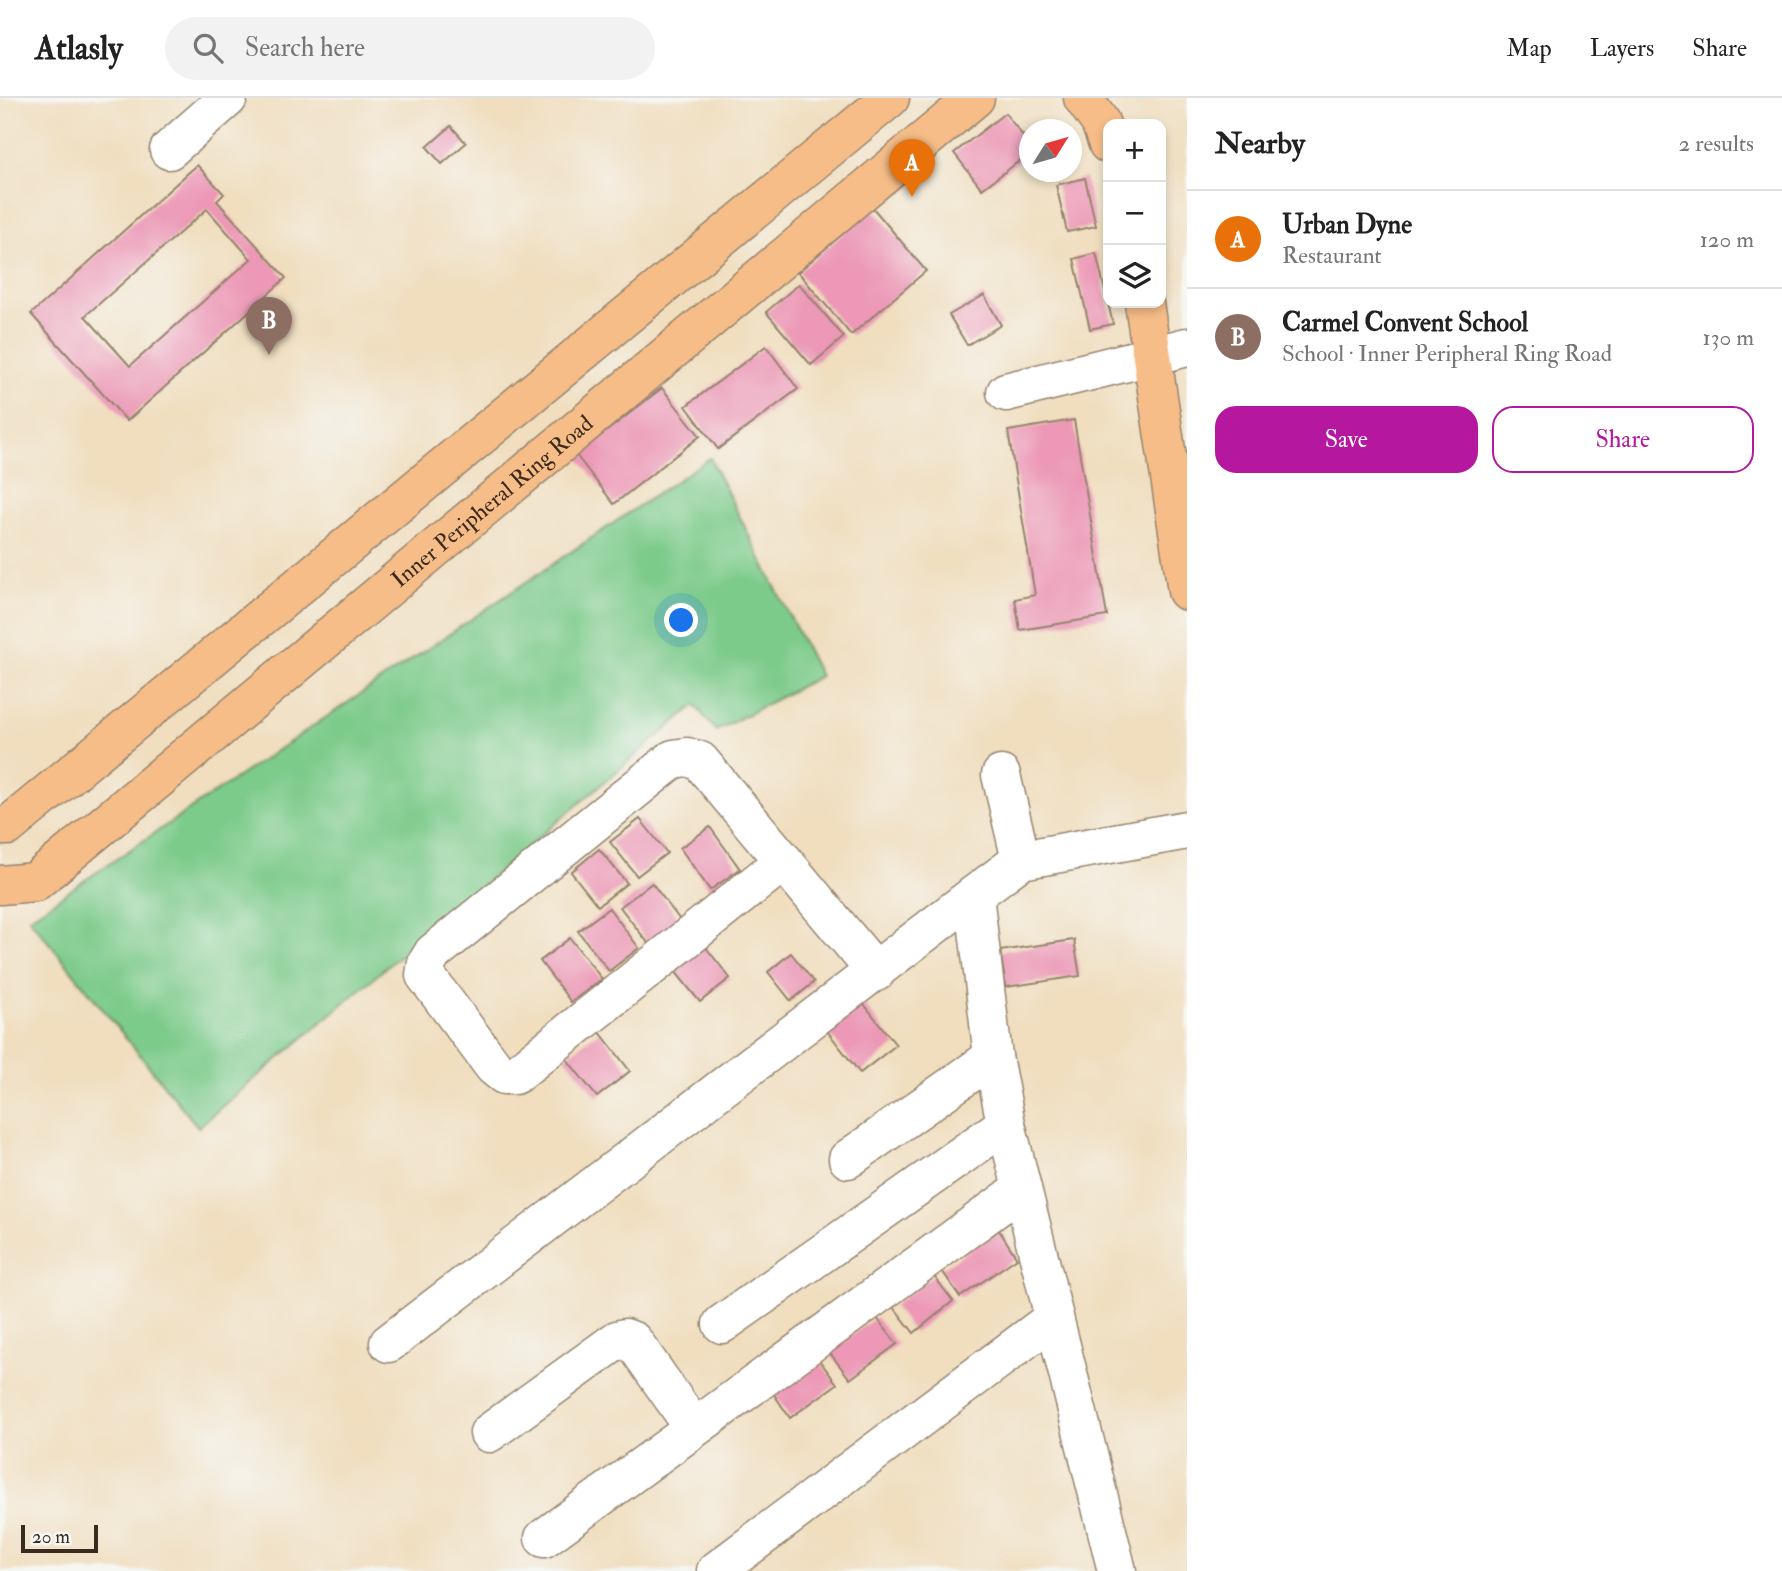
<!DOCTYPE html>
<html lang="en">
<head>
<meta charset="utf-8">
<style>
  :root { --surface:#fff; --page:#f2f2f2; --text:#222; --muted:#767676; --line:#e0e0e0; --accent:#b5179e }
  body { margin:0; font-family:"IM FELL Double Pica",serif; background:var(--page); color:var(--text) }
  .controls { position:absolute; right:21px; top:21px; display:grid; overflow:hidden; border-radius:14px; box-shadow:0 4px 10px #0003 }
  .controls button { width:63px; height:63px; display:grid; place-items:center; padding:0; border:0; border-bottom:2px solid var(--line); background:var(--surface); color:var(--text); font:35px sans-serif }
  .compass { position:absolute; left:1019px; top:21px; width:63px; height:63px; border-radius:50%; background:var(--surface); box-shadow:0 4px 10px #0003; rotate:53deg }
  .scale { position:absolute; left:21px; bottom:18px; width:77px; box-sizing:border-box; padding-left:7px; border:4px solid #3b2a1e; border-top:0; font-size:19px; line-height:24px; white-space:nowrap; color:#3b2a1e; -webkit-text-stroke:5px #f6f6f2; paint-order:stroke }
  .you { position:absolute; left:682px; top:523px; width:24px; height:24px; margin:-18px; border:5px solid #fff; border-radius:50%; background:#1a73e8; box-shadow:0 0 0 10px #1a73e833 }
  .badge { display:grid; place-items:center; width:46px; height:46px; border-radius:50%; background:var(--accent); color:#fff; font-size:23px; font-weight:700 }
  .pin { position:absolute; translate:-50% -58px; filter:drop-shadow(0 2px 4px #0008) }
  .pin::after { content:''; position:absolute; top:37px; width:24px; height:21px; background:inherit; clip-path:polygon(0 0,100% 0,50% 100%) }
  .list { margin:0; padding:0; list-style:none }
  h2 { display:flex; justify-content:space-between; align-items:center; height:91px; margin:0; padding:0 28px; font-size:30px }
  h2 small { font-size:23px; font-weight:400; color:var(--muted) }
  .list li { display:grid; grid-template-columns:46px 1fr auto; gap:21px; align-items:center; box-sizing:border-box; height:98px; padding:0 28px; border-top:2px solid var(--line) }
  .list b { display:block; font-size:26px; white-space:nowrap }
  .list p { margin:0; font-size:23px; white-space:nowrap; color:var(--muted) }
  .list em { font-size:23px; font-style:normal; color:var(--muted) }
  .actions { display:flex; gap:14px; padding:21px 28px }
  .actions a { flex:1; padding:16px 0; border:2px solid var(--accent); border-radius:21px; text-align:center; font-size:24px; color:var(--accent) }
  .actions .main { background:var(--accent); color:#fff }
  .icon { flex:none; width:38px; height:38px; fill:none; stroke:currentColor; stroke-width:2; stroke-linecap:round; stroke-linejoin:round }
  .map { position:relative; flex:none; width:1187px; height:1473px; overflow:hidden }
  header { display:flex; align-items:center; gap:42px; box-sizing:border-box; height:98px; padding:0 35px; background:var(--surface); border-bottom:2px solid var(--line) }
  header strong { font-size:33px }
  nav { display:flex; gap:38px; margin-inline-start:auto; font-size:24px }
  .search { width:490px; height:63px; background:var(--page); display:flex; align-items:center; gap:18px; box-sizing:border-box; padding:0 24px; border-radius:38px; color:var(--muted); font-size:26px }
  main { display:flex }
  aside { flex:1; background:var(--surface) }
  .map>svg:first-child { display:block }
  .green { fill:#7dcb8b; stroke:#5c7a54; stroke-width:2 }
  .building { fill:#ec98b6; fill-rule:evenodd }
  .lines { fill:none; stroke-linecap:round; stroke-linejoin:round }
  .minor-casing { stroke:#96846e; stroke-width:41 }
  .major-casing { stroke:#96846e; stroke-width:41 }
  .minor { stroke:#fff; stroke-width:38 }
  .major { stroke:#f7bd88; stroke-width:38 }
  .labels { text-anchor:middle; stroke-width:7; stroke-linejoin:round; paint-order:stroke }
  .street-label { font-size:23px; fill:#3b2a1e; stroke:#f6f6f2 }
</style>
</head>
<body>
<header>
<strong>Atlasly</strong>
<div class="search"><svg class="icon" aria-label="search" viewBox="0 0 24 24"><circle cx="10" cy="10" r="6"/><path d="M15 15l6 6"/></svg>Search here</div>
<nav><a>Map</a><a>Layers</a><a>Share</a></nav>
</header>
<main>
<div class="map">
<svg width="1187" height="1473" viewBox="0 0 1187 1473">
  <rect width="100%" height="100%" fill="#f6f6f2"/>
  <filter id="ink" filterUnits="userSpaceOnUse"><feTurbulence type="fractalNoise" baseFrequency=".0143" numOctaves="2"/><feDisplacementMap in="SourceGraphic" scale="14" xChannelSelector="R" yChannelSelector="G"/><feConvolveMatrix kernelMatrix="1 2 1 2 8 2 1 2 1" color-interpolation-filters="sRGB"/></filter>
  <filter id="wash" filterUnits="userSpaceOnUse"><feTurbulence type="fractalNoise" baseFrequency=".00686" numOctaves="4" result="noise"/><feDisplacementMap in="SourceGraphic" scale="28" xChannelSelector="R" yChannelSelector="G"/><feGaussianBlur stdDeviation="1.57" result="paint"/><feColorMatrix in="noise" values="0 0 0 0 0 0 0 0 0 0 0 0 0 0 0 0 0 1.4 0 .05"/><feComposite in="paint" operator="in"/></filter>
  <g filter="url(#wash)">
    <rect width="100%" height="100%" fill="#f0debf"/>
    <path class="green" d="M 710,360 L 820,578 L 716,633 L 695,607 L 198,1029 L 29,820 Z"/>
    <g id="blocks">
      <g class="building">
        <path d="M 1005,15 L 1030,47 L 1030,55 L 982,91 L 954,55 Z"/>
        <path d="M 451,28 L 466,45 L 442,66 L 427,49 Z"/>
        <path d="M 197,67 L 224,96 L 217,103 L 286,180 L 127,323 L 31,216 ZM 207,111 L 251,161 L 130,268 L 85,218 Z"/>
        <path d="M 1085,80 L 1096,128 L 1067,134 L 1056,87 Z"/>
        <path d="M 873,110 L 926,173 L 851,237 L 798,174 Z"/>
        <path d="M 1096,155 L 1113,226 L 1090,231 L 1074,161 Z"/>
        <path d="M 799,186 L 844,239 L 811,267 L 766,214 Z"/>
        <path d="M 984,197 L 1001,227 L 967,247 L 949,217 Z"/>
        <path d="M 766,248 L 798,291 L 718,351 L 686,308 Z"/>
        <path d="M 662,290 L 700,338 L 614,406 L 576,357 Z"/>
        <path d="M 1074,322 L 1107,518 L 1020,532 L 1015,501 L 1035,497 L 1008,333 Z"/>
        <path d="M 640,721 L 667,755 L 637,778 L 610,744 Z"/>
        <path d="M 710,729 L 740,771 L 710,792 L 680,750 Z"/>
        <path d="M 599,751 L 627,785 L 598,808 L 571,774 Z"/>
        <path d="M 652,785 L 680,822 L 649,846 L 620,809 Z"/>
        <path d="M 609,810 L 639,850 L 609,873 L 578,833 Z"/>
        <path d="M 570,840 L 602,881 L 571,904 L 540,863 Z"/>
        <path d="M 1074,842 L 1080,878 L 1006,889 L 1000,853 Z"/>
        <path d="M 704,847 L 730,880 L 700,904 L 674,872 Z"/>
        <path d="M 791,855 L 814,884 L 791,903 L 768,874 Z"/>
        <path d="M 860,901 L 896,947 L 860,975 L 824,929 Z"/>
        <path d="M 599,933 L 630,973 L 597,999 L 565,959 Z"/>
        <path d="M 999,1132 L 1017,1160 L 960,1199 L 941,1171 Z"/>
        <path d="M 933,1177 L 953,1203 L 914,1235 L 893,1208 Z"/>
        <path d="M 876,1219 L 897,1246 L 850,1281 L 829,1254 Z"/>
        <path d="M 819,1262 L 837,1286 L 790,1320 L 773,1295 Z"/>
      </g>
    </g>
  </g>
  <g filter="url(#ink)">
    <use href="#blocks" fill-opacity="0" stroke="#96846e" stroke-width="2"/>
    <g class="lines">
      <defs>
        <g id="minor">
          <path d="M 169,52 L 228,0"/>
          <path d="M 1006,294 L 1187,249"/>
          <path d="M 1001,677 L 1021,762"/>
          <path d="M 784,763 L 515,977 L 504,977 L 494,969 L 425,877 L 427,865 L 433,855 L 673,661 L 687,659 L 700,663 L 876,874"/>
          <path d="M 848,1061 L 993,959"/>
          <path d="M 722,1226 L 1006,1026"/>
          <path d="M 389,1245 L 974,797"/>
          <path d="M 489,1335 L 617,1242 L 625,1240 L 633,1243 L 694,1330"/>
          <path d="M 544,1440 L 1022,1091"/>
          <path d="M 716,1473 L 1054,1220"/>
          <path d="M 1117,1473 L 1006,1026 L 993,959 L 974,797 L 1021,762 L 1187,732"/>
        </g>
        <g id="major">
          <path d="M 1083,0 L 1100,24 L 1108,46"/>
          <path d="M 1144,205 L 1187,493"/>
          <path d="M 0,728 L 8,728 L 890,0"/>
          <path id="s1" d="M 0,787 L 35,784 L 975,0"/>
        </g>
      </defs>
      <use href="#minor" class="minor-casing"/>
      <use href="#major" class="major-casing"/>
      <use href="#minor" class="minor"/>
      <use href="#major" class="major"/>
    </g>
  </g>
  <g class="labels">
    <g class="street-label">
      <text dy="8" stroke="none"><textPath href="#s1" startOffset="630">Inner Peripheral Ring Road</textPath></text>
    </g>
  </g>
</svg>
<div class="controls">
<button>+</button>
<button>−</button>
<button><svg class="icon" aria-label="layers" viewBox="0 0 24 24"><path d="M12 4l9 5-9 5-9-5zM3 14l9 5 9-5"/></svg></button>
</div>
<svg class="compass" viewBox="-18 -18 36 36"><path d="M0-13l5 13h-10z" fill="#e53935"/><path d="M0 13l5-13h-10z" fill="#767676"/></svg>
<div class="scale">20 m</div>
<div class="you"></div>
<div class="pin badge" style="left:912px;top:99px;background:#e8710a">A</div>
<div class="pin badge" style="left:269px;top:257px;background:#8d6e63">B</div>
</div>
<aside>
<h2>Nearby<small>2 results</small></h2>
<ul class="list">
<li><span class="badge" style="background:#e8710a">A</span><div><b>Urban Dyne</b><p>Restaurant</p></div><em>120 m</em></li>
<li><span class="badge" style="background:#8d6e63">B</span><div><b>Carmel Convent School</b><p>School · Inner Peripheral Ring Road</p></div><em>130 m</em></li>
</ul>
<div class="actions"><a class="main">Save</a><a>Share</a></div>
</aside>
</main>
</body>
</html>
